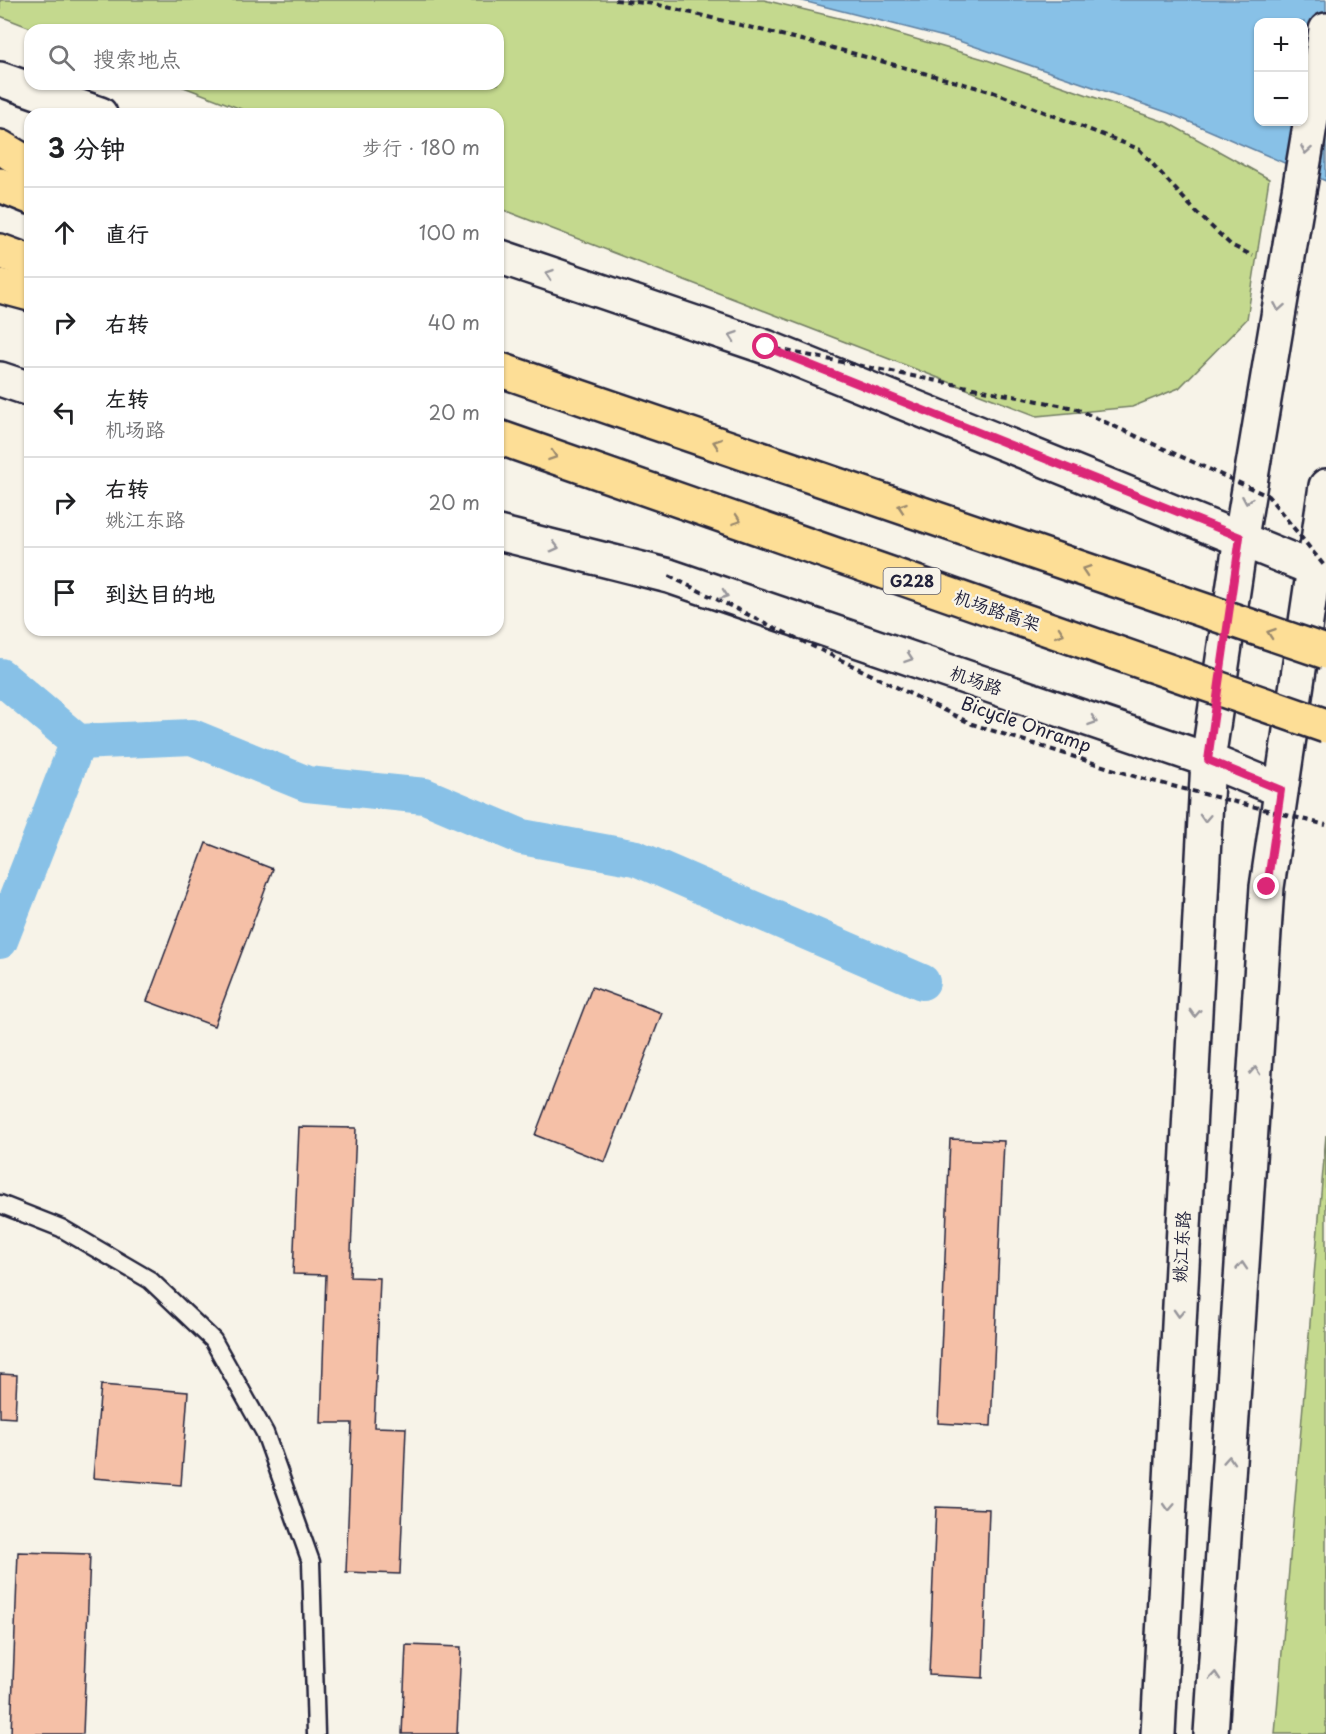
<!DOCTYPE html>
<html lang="zh">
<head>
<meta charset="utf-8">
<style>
  :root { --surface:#fff; --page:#f6f6f6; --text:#202124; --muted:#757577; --line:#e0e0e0 }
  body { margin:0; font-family:"Playpen Sans","LXGW WenKai TC",sans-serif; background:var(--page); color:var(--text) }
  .controls { position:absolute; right:18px; top:18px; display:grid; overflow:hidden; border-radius:12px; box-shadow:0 2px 4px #0004 }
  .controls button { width:54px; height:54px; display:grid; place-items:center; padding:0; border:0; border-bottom:2px solid var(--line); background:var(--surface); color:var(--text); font:30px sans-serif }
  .stop { position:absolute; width:18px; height:18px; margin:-14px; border:4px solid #db2777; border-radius:50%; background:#fff }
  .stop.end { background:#db2777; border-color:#fff; box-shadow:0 2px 6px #0008 }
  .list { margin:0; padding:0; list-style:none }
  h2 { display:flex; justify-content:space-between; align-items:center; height:78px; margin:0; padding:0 24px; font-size:26px }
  h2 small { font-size:20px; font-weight:400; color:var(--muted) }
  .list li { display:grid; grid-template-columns:39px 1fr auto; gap:18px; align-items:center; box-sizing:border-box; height:90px; padding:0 24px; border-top:2px solid var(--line) }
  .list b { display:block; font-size:22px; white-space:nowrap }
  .list p { margin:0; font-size:20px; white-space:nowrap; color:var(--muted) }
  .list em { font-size:20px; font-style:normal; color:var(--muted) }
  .icon { flex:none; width:33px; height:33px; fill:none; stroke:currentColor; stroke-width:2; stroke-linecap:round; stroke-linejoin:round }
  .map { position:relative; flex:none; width:1326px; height:1734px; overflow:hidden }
  .search { position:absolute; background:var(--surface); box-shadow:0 2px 4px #0004; left:24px; top:24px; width:480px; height:66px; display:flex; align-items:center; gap:15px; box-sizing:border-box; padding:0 21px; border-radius:18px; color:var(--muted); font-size:22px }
  .panel { position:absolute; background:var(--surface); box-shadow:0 2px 4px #0004; left:24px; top:108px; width:480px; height:528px; border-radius:18px }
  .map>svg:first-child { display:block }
  .green { fill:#c4d98e; stroke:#737e64; stroke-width:1.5 }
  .water { fill:#88c1e7; stroke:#5f81a2; stroke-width:1.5; fill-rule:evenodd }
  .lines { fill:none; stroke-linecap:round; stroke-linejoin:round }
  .canal { stroke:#88c1e7; stroke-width:36 }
  .building { fill:#f5c0a7; stroke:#22223b; stroke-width:1.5 }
  .lane-casing { stroke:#22223b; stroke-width:21 }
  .secondary-casing { stroke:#22223b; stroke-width:38 }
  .highway-casing { stroke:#22223b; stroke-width:38 }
  .path { stroke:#22223b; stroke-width:4; stroke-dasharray:6 4.5; stroke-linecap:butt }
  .lane { stroke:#f7f3e8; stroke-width:16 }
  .secondary { stroke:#f7f3e8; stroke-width:33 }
  .highway { stroke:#fdde96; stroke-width:33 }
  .highway-bridge-casing { stroke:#22223b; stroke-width:38; stroke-linecap:butt }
  .path-bridge { stroke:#22223b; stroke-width:4; stroke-dasharray:6 4.5; stroke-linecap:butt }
  .highway-bridge { stroke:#fdde96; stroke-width:33 }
  .oneway { stroke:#97959a }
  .oneway2 { stroke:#9a896d }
  .route { stroke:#db2777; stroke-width:8 }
  .labels { text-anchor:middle; stroke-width:4.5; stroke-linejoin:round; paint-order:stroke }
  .shield { fill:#f7f3e8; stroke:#62616f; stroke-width:1.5 }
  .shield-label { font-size:16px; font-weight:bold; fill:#22223b }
  .street-label { font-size:18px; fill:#22223b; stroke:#f7f3e8 }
</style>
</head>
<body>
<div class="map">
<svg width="1326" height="1734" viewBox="0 0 1326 1734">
  <rect width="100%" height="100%" fill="#f7f3e8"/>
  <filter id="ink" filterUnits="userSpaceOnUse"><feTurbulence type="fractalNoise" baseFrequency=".0167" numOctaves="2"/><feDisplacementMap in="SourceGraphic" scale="12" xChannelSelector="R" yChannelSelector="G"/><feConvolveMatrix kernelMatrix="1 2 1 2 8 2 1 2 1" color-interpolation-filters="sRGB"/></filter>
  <g filter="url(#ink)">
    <g class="green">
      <path d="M 0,0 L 764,0 L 868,25 L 987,60 L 1168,123 L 1269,179 L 1247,319 L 1179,388 L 1132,407 L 1037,416 L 498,208 L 498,114 L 254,114 L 176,84 L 498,84 L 498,30 L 36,30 L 0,16 Z"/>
      <path d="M 1326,1135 L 1326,1734 L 1275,1734 Z"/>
    </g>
    <path class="water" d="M 799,0 L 1326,0 L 1326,181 L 1169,113 L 956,40 ZM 1258,22 L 1304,22 L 1304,122 L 1258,122 Z"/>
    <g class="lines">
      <g class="canal">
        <path d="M 0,676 L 78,742 L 192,737 L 307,784 L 425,796 L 522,837 L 636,858 L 922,982"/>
        <path d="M 0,941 L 78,742"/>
      </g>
    </g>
    <g class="building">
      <path d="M 206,843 L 273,869 L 214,1026 L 147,1001 Z"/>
      <path d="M 592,987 L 662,1013 L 605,1162 L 535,1135 Z"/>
      <path d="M 299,1127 L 356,1128 L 350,1277 L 380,1278 L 374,1427 L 406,1428 L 400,1574 L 346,1572 L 352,1423 L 321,1423 L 326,1275 L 293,1274 Z"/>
      <path d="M 950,1139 L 1004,1141 L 991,1426 L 938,1423 Z"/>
      <path d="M 0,1374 L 17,1375 L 15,1418 L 0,1417 Z"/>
      <path d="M 101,1385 L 188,1392 L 181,1485 L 93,1478 Z"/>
      <path d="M 936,1507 L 989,1509 L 983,1678 L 929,1675 Z"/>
      <path d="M 18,1552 L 90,1554 L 83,1734 L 11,1734 Z"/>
      <path d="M 406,1645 L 461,1647 L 457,1734 L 402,1734 Z"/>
    </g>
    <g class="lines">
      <defs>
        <path id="lane" d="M 0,1204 L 61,1228 L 150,1280 L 213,1340 L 265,1433 L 311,1562 L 316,1734"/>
        <g id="secondary">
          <path d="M 0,79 L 100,114"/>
          <path d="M 498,256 L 766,347 L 1314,569"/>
          <path d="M 0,379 L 30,389"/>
          <path d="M 498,533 L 669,576 L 1208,760 L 1281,790"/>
          <path d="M 1158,1734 L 1208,760 L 1241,537 L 1326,30"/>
          <path d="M 1211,1734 L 1267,887 L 1326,486"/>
        </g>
        <g id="highway">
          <path d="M 0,147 L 30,165"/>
          <path d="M 0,185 L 30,197"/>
          <path d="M 0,251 L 30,262"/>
          <path d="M 0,286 L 30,294"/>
        </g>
      </defs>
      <use href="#lane" class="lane-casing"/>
      <use href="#secondary" class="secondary-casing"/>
      <use href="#highway" class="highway-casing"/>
      <path class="path" d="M 615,0 L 655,4 L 826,46 L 993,92 L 1139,149 L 1197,213 L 1231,245 L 1253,256"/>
      <use href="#lane" class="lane"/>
      <use href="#secondary" class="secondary"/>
      <use href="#highway" class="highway"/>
      <defs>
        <g id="highway-bridge">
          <path d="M 498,369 L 1326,652"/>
          <path d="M 498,437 L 1326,726"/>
        </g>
      </defs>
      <use href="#highway-bridge" class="highway-bridge-casing"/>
      <g class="path-bridge">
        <path d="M 766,347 L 1074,408 L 1268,496 L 1326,568"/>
        <path d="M 669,576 L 972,724 L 1137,777 L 1326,825"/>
      </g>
      <use href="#highway-bridge" class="highway-bridge"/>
    </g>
    <defs><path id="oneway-chevron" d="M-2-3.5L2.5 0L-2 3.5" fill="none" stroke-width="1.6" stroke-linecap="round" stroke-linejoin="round" transform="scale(1.5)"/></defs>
    <g class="oneway">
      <use href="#oneway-chevron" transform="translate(1306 150) rotate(100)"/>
      <use href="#oneway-chevron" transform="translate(549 274) rotate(-161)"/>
      <use href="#oneway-chevron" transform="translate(1279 307) rotate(100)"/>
      <use href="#oneway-chevron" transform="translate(733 336) rotate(-161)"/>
      <use href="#oneway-chevron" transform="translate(1247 500) rotate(100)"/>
      <use href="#oneway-chevron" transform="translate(555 547) rotate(14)"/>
      <use href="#oneway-chevron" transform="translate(724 595) rotate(19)"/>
      <use href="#oneway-chevron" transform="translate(909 658) rotate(19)"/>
      <use href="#oneway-chevron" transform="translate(1093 721) rotate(19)"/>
      <use href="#oneway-chevron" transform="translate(1205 818) rotate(93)"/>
      <use href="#oneway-chevron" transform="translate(1195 1013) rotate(93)"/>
      <use href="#oneway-chevron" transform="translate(1255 1071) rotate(-86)"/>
      <use href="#oneway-chevron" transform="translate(1242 1266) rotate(-86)"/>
      <use href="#oneway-chevron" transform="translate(1179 1313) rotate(93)"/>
      <use href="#oneway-chevron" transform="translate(1229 1460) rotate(-86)"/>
      <use href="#oneway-chevron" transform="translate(1169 1507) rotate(93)"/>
      <use href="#oneway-chevron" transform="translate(1215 1676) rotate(-86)"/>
    </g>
    <g class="oneway2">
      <use href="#oneway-chevron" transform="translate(717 443) rotate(-161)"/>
      <use href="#oneway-chevron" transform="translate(553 456) rotate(19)"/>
      <use href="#oneway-chevron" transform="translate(902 507) rotate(-161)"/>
      <use href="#oneway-chevron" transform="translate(737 520) rotate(19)"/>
      <use href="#oneway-chevron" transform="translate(1086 570) rotate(-161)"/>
      <use href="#oneway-chevron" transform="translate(1060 633) rotate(19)"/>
      <use href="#oneway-chevron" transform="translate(1271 633) rotate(-161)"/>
    </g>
  </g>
  <g class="lines" filter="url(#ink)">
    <path class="route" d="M 766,347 L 1240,537 L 1208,760 L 1281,790 L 1267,887"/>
  </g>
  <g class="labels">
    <rect class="shield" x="883.5" y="568" width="57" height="26" rx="4.5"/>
    <g class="shield-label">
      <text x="912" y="587">G228</text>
    </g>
    <g class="street-label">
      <text transform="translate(997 611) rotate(19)" y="6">机场路高架</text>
      <text transform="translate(976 681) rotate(19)" y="6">机场路</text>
      <text transform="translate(1026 725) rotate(19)" y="6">Bicycle Onramp</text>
      <text transform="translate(1182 1247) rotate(-87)" y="6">姚江东路</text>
    </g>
  </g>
</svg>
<div class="controls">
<button>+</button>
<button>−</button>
</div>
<div class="stop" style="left:766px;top:347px"></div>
<div class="stop end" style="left:1267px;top:887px"></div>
<div class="search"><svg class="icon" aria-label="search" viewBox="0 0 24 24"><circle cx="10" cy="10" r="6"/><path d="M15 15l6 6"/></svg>搜索地点</div>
<section class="panel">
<h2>3 分钟<small>步行 · 180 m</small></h2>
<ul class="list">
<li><svg class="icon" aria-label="ahead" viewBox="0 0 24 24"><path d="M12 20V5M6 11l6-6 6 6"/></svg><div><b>直行</b></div><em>100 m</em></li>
<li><svg class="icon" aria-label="right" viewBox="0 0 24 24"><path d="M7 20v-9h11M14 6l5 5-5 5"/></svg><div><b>右转</b></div><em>40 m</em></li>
<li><svg class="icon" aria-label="left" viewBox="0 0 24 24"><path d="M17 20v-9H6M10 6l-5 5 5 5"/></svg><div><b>左转</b><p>机场路</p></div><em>20 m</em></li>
<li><svg class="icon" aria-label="right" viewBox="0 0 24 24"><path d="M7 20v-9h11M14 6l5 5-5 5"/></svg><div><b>右转</b><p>姚江东路</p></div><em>20 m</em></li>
<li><svg class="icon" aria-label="arrive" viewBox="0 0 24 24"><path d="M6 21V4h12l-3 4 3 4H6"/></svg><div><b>到达目的地</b></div></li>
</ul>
</section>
</div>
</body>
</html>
